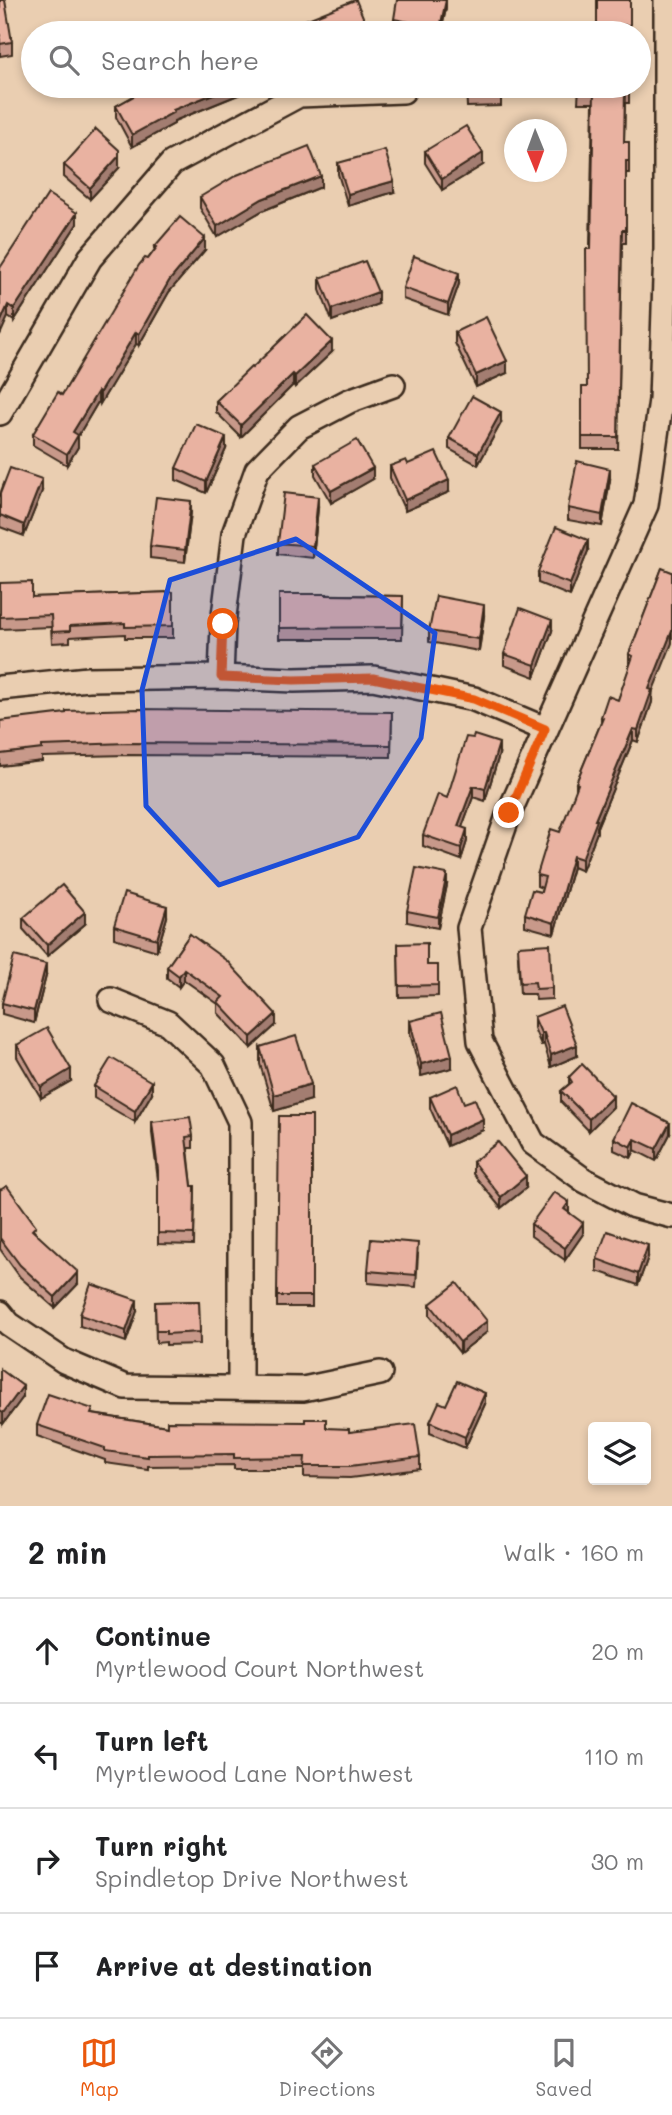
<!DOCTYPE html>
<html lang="en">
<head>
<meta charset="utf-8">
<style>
  :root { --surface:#fff; --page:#f6f6f6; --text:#202124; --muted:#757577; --line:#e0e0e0; --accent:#ea580c }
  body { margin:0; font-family:Mali,sans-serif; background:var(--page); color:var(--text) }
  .controls { position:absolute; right:21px; bottom:21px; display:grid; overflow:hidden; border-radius:7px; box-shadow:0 4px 10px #0003 }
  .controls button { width:63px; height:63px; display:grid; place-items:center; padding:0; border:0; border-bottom:2px solid var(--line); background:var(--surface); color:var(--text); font:35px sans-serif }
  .compass { position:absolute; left:504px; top:119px; width:63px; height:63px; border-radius:50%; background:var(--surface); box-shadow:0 4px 10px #0003; rotate:179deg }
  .stop { position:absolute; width:21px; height:21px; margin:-16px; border:5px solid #ea580c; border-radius:50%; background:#fff }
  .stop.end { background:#ea580c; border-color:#fff; box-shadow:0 2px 7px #0008 }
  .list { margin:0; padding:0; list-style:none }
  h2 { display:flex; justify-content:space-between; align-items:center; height:91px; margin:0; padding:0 28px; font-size:30px }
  h2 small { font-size:23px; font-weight:400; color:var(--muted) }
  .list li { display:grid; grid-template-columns:46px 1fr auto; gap:21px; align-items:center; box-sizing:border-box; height:105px; padding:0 28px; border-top:2px solid var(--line) }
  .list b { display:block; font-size:26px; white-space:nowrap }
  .list p { margin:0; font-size:23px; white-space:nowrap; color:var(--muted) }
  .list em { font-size:23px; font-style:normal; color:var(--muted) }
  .icon { flex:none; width:38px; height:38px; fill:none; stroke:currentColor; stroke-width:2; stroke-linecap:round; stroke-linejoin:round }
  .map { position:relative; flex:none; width:672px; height:1506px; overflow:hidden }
  .search { position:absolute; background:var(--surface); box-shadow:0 4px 10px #0003; left:21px; right:21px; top:21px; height:77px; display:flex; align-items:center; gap:18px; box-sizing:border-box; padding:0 24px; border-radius:38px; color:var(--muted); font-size:26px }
  .sheet { height:511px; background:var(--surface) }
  nav { display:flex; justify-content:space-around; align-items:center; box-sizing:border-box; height:98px; border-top:2px solid var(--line); background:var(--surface); font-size:19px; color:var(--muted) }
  nav a { display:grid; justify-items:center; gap:4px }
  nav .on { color:var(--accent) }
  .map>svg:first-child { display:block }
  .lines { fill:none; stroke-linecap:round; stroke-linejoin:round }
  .minor-casing { stroke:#3b2a1e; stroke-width:28 }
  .minor { stroke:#eaceb1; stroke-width:23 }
  .wall { fill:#c8998a; stroke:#3b2a1e; stroke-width:2 }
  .shaded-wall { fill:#a37d71; stroke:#3b2a1e; stroke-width:2 }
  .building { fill:#e9b2a1; stroke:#3b2a1e; stroke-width:2 }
  .route { stroke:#ea580c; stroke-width:9 }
  .marked { fill:#1d4ed8; fill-opacity:0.2; stroke:#1d4ed8; stroke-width:5; stroke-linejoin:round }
</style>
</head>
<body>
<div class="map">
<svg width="672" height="1506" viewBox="0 0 672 1506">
  <rect width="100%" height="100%" fill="#eaceb1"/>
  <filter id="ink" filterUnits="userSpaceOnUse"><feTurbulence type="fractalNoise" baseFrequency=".0143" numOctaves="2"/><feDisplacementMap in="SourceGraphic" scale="14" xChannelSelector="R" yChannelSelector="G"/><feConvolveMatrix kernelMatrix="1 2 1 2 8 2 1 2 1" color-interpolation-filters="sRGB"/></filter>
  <g filter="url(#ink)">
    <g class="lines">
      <defs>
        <g id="minor">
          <path d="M 666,0 L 666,249 L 661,400 L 646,505 L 509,813 L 469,928 L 480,1041 L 533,1143 L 584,1180 L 634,1206 L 672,1216"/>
          <path d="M 0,413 L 90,258 L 172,163 L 299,95 L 403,91"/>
          <path d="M 221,677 L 223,624 L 234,534 L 257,470 L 299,427 L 349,401 L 393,385"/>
          <path d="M 0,688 L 88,679 L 221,677 L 294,680 L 373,678 L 474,699 L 545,729"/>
          <path d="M 111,1000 L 168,1023 L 213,1065 L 240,1122 L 240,1388"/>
          <path d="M 0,1313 L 9,1324 L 64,1361 L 125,1387 L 303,1389 L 380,1373"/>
        </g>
      </defs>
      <use href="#minor" class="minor-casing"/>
      <use href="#minor" class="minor"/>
    </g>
    <g class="wall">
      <path d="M 0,0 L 12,42 L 12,54 L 0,56 Z"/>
      <path d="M 446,0 L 446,8 L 441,33 L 406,33 L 394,31 L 394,19 Z"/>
      <path d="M 630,0 L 630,33 L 597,33 Z"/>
      <path d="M 152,86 L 260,86 L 174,121 L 174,124 L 132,147 L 116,117 L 116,106 Z"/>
      <path d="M 466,86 L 501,86 L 501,106 L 467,107 Z"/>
      <path d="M 579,86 L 629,86 L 629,103 L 625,103 L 624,142 L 629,142 L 629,173 L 626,173 L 626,243 L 622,243 L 618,449 L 582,449 L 582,387 L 587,387 L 593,103 L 578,103 Z"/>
      <path d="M 425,151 L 483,165 L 442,190 L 425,163 Z"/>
      <path d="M 338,163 L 394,192 L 348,206 L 338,174 Z"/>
      <path d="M 64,165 L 119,168 L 90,199 L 64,177 Z"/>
      <path d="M 321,187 L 262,211 L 217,237 L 200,208 L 200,197 Z"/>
      <path d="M 77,224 L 14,321 L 8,317 L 0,268 Z"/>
      <path d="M 155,246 L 205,250 L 169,292 L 139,345 L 136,344 L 100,404 L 98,402 L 78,436 L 78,447 L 67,465 L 33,445 L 33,434 L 62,395 L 148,259 L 155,249 Z"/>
      <path d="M 320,278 L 378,304 L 332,321 L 320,290 Z"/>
      <path d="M 459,284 L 448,315 L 403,299 L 403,288 Z"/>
      <path d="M 455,332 L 507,373 L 476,387 L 455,343 Z"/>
      <path d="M 332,352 L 295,387 L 293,385 L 241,437 L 216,412 L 216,401 L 252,368 Z"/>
      <path d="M 501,423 L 478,465 L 449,449 L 449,438 Z"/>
      <path d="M 226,449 L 206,493 L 176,480 L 176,468 Z"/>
      <path d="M 315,464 L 373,479 L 331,503 L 315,475 Z"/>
      <path d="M 408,464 L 449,492 L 405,511 L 390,478 L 390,466 Z"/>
      <path d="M 610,480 L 602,526 L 568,520 L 568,508 Z"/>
      <path d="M 42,491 L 24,536 L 0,527 L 0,494 Z"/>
      <path d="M 318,508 L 313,558 L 278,554 L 278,543 Z"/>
      <path d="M 191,512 L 185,562 L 150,558 L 150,546 Z"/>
      <path d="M 588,551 L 570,596 L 538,583 L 538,572 Z"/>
      <path d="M 662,568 L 652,702 L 638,742 L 633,740 L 597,827 L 597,832 L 582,871 L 573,867 L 554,934 L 525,926 L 525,914 L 541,892 L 542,888 L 537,886 L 537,875 L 560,832 L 576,791 L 576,783 L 601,723 L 601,717 L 618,700 L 630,666 L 629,666 L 629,654 Z"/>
      <path d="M 0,583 L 32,597 L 173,592 L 173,638 L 125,638 L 125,634 L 70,637 L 70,642 L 52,643 L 51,627 L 0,629 Z"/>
      <path d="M 279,594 L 403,596 L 402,639 L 279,639 Z"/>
      <path d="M 484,616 L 479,651 L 429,642 L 429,631 Z"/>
      <path d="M 552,631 L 535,677 L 504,665 L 504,654 Z"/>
      <path d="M 392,712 L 391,757 L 127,755 L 42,757 L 42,761 L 0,766 L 0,721 Z"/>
      <path d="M 499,755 L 485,801 L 473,797 L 462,827 L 467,841 L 461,860 L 423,846 L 423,835 L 447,798 Z"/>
      <path d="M 447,885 L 438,928 L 407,922 L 407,911 Z"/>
      <path d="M 167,917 L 157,951 L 114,938 L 114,926 Z"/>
      <path d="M 23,918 L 85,924 L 47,956 L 23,929 Z"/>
      <path d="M 190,934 L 276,1025 L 251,1048 L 218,1013 L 218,1004 L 184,980 L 179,987 L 167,978 L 167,967 Z"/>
      <path d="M 398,944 L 427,965 L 438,965 L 438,996 L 399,997 Z"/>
      <path d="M 518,957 L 552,988 L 552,999 L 536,1000 L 535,994 L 520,994 Z"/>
      <path d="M 46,976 L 34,1023 L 2,1014 L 2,1003 Z"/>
      <path d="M 534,1017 L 577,1056 L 551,1067 L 544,1044 L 541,1045 L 534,1028 Z"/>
      <path d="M 410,1021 L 452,1068 L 421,1076 L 410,1033 Z"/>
      <path d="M 17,1045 L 71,1081 L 41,1098 L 17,1057 Z"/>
      <path d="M 260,1047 L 311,1100 L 274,1111 L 260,1064 Z"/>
      <path d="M 569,1077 L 613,1107 L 589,1131 L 561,1102 L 561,1091 L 569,1084 Z"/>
      <path d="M 94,1086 L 152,1093 L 135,1122 L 94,1098 Z"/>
      <path d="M 430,1097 L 464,1103 L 483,1130 L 447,1146 L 430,1108 Z"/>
      <path d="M 312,1116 L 312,1307 L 277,1307 L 277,1296 Z"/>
      <path d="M 152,1122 L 193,1136 L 193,1148 L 188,1148 L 192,1186 L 195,1186 L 194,1245 L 158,1244 L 158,1180 L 152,1133 Z"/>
      <path d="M 670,1134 L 656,1161 L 635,1150 L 631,1158 L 614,1150 L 614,1138 Z"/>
      <path d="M 473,1162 L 526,1188 L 501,1208 L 473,1174 Z"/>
      <path d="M 0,1190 L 78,1284 L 55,1308 L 20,1277 L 0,1249 Z"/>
      <path d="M 531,1224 L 583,1234 L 565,1260 L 531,1236 Z"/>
      <path d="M 418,1254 L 416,1287 L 368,1283 L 368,1271 Z"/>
      <path d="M 648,1257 L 638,1285 L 597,1271 L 597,1259 Z"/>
      <path d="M 199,1301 L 200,1344 L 166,1345 L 166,1342 L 156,1343 L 155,1302 Z"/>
      <path d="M 430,1304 L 487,1332 L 460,1353 L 430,1316 Z"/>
      <path d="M 137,1311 L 126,1342 L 80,1326 L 80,1315 Z"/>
      <path d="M 0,1369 L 23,1397 L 3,1424 L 0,1422 Z"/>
      <path d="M 485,1404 L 465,1448 L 430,1433 L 430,1422 L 446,1405 Z"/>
      <path d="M 93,1414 L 167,1426 L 326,1428 L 349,1432 L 420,1457 L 420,1469 L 350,1478 L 304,1477 L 304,1469 L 234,1469 L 234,1465 L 148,1466 L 148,1469 L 105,1463 L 105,1460 L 37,1436 L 37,1425 Z"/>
    </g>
    <g class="shaded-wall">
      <path d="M 446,0 L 446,8 L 441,33 L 440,33 Z"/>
      <path d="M 368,29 L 368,33 L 357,33 Z"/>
      <path d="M 233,86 L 260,86 L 174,121 L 174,124 L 132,147 L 132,135 L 173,110 Z"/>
      <path d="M 483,153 L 483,165 L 442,190 L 442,179 Z"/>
      <path d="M 119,156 L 119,168 L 90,199 L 90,188 Z"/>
      <path d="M 321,176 L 321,187 L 262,211 L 217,237 L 217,226 L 262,199 Z"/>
      <path d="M 394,181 L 394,192 L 348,206 L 348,194 Z"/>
      <path d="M 77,213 L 77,224 L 14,321 L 14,309 Z"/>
      <path d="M 205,238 L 205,250 L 169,292 L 139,345 L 139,334 L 169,281 Z"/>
      <path d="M 459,273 L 459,284 L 448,315 L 448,304 Z"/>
      <path d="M 378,292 L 378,304 L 332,321 L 332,309 Z"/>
      <path d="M 8,305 L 8,317 L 0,335 L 0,323 Z"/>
      <path d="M 136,332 L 136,344 L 100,404 L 100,392 Z"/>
      <path d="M 332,341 L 332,352 L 295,387 L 295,376 Z"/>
      <path d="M 507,361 L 507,373 L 476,387 L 476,375 Z"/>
      <path d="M 293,374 L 293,385 L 241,437 L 241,425 Z"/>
      <path d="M 98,391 L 98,402 L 78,436 L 78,447 L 67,465 L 67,454 L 73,432 Z"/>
      <path d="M 501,412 L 501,423 L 478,465 L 478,454 Z"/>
      <path d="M 226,437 L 226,449 L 206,493 L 206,482 Z"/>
      <path d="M 373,468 L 373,479 L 331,503 L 331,491 Z"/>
      <path d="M 610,469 L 610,480 L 602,526 L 602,515 Z"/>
      <path d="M 42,479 L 42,491 L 24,536 L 24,525 Z"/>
      <path d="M 449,480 L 449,492 L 405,511 L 405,500 Z"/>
      <path d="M 318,497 L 318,508 L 313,558 L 313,546 Z"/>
      <path d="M 191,501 L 191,512 L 185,562 L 185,550 Z"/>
      <path d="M 588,540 L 588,551 L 570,596 L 570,584 Z"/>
      <path d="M 484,605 L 484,616 L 479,651 L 479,639 Z"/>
      <path d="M 552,620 L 552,631 L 535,677 L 535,665 Z"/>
      <path d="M 672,631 L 672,643 L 652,693 L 652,702 L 638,742 L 638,730 L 649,689 Z"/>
      <path d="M 633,729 L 633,740 L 597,827 L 597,832 L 582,871 L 582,859 L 595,820 Z"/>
      <path d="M 499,743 L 499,755 L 485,801 L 485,789 Z"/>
      <path d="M 473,786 L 473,797 L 458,838 L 458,826 Z"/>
      <path d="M 467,829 L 467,841 L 461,860 L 461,848 Z"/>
      <path d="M 573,856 L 573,867 L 554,934 L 554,923 Z"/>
      <path d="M 447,874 L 447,885 L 438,928 L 438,917 Z"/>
      <path d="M 167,906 L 167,917 L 157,951 L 157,939 Z"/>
      <path d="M 85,912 L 85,924 L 47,956 L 47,945 Z"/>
      <path d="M 46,964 L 46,976 L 34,1023 L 34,1011 Z"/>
      <path d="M 184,969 L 184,980 L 179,987 L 179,976 Z"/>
      <path d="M 276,1014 L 276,1025 L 251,1048 L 251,1037 Z"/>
      <path d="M 541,1033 L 544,1033 L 544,1044 L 541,1045 Z"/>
      <path d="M 577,1045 L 577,1056 L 551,1067 L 551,1055 Z"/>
      <path d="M 452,1056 L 452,1068 L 421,1076 L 421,1064 Z"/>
      <path d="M 71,1069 L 71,1081 L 41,1098 L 41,1087 Z"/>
      <path d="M 152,1082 L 152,1093 L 135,1122 L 135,1111 Z"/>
      <path d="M 311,1084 L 311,1100 L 274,1111 L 274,1095 Z"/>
      <path d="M 613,1096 L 613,1107 L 589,1131 L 589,1119 Z"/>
      <path d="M 483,1119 L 483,1130 L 447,1146 L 447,1135 Z"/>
      <path d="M 670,1123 L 670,1134 L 656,1161 L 656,1149 Z"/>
      <path d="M 635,1139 L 635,1150 L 631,1158 L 631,1147 Z"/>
      <path d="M 526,1176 L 526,1188 L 501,1208 L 501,1197 Z"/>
      <path d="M 569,1202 L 569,1214 L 564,1209 Z"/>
      <path d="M 583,1223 L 583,1234 L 565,1260 L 565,1248 Z"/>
      <path d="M 648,1245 L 648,1257 L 638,1285 L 638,1274 Z"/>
      <path d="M 78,1272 L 78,1284 L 55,1308 L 55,1297 Z"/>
      <path d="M 137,1300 L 137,1311 L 126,1342 L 126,1331 Z"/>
      <path d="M 487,1321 L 487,1332 L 460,1353 L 460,1342 Z"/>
      <path d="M 23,1386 L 23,1397 L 3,1424 L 3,1413 Z"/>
      <path d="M 485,1393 L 485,1404 L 465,1448 L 465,1437 Z"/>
    </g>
    <g class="building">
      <path d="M 0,0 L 5,0 L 12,42 L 0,44 Z"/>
      <path d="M 355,0 L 356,0 L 368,29 L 357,33 L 273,33 Z"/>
      <path d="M 397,0 L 446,0 L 440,28 L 394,19 Z"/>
      <path d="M 597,0 L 630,0 L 630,25 L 617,25 L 617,33 L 597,33 Z"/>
      <path d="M 152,86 L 233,86 L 173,110 L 174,112 L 132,135 L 116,106 Z"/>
      <path d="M 467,86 L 501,86 L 501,94 L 467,95 Z"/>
      <path d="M 579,86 L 629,86 L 629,91 L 625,91 L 624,142 L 629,142 L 629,161 L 626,161 L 626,230 L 622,230 L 618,437 L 582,437 L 582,387 L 587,387 L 586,249 L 591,249 L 594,91 L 578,90 Z"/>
      <path d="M 466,126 L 483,153 L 442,179 L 425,151 Z"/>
      <path d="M 96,129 L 119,150 L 119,156 L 90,188 L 64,165 Z"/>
      <path d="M 309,146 L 321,176 L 262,199 L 217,226 L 200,197 L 237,175 Z"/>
      <path d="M 385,150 L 394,181 L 348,194 L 338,163 Z"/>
      <path d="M 48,194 L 77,213 L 14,309 L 8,305 L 0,323 L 0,268 Z"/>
      <path d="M 180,217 L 205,238 L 169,281 L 139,334 L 136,332 L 100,392 L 98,391 L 73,432 L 78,435 L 67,454 L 33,434 L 58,392 L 62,395 L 139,265 L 145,258 L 148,259 L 157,247 L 155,246 Z"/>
      <path d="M 414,256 L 459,273 L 448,304 L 403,288 Z"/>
      <path d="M 365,261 L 378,292 L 332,309 L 320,278 Z"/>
      <path d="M 307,315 L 332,341 L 295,376 L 293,374 L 241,425 L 216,401 L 251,367 L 252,368 Z"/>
      <path d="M 486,317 L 507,361 L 476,375 L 455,332 Z"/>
      <path d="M 472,396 L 501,412 L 478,454 L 449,438 Z"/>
      <path d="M 196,424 L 226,437 L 206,482 L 176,468 Z"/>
      <path d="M 357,440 L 373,468 L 331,491 L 315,464 Z"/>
      <path d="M 436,452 L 449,480 L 405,500 L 390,466 L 406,460 L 408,464 Z"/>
      <path d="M 577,461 L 610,469 L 602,515 L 568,508 Z"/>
      <path d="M 10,468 L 42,479 L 24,525 L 0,515 L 0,494 Z"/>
      <path d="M 284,493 L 318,497 L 313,546 L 278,543 Z"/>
      <path d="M 156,497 L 191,501 L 185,550 L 150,546 Z"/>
      <path d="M 556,527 L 588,540 L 570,584 L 538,572 Z"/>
      <path d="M 662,568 L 672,572 L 672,631 L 649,689 L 652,690 L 638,730 L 633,729 L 595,820 L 597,820 L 582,859 L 573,856 L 554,923 L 525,914 L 532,890 L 541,892 L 545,877 L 537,875 L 551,829 L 560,832 L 578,784 L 576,783 L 603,718 L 601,717 L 608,696 L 618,700 L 633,656 L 629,654 Z"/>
      <path d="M 32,582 L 32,597 L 173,592 L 173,626 L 125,627 L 125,623 L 70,626 L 70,631 L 52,632 L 51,615 L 0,617 L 0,583 Z"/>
      <path d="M 279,594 L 327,594 L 327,595 L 403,596 L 402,627 L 279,628 Z"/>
      <path d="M 436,596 L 484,605 L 479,639 L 429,631 Z"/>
      <path d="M 520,608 L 552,620 L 535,665 L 504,654 Z"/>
      <path d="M 138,709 L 392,712 L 391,745 L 127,743 L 42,746 L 42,749 L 0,754 L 0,721 L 66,713 L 66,711 Z"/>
      <path d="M 474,735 L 499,743 L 485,789 L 473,786 L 458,826 L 467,829 L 461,848 L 423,835 L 438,794 L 447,798 L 466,737 L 473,738 Z"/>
      <path d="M 416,868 L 447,874 L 438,917 L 407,911 Z"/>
      <path d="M 62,885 L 85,912 L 47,945 L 23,918 Z"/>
      <path d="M 124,893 L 167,906 L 157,939 L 114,926 Z"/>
      <path d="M 190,934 L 227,961 L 276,1014 L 251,1037 L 218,1002 L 223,997 L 184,969 L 179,976 L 167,967 Z"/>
      <path d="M 427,943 L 427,965 L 438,965 L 438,985 L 399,986 L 398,944 Z"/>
      <path d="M 550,944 L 552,988 L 536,989 L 535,982 L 520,983 L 518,946 Z"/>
      <path d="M 14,956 L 46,964 L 34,1011 L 2,1003 Z"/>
      <path d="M 562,1006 L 577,1045 L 551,1055 L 544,1033 L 541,1033 L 534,1017 Z"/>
      <path d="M 441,1013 L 452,1056 L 421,1064 L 410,1021 Z"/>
      <path d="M 47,1028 L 71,1069 L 41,1087 L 17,1045 Z"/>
      <path d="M 296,1036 L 311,1084 L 274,1095 L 260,1047 Z"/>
      <path d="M 111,1058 L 152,1082 L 135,1111 L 94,1086 Z"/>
      <path d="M 582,1064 L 613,1096 L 589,1119 L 561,1091 L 572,1082 L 569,1077 Z"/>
      <path d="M 457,1085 L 464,1103 L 475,1099 L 483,1119 L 447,1135 L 430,1097 Z"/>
      <path d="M 631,1103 L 670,1123 L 656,1149 L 635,1139 L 631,1147 L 614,1138 Z"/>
      <path d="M 279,1116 L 312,1116 L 312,1296 L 277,1296 Z"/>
      <path d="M 190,1117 L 193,1136 L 186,1137 L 192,1186 L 195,1186 L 194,1234 L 158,1233 L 158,1170 L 152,1122 Z"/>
      <path d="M 498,1142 L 526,1176 L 501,1197 L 473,1162 Z"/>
      <path d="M 7,1186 L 36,1226 L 32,1230 L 78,1272 L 55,1297 L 20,1265 L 0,1238 L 0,1190 Z"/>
      <path d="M 554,1192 L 569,1202 L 564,1209 L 583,1223 L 565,1248 L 531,1224 Z"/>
      <path d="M 607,1231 L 648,1245 L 638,1274 L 597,1259 Z"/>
      <path d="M 371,1239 L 418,1243 L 416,1275 L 368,1271 Z"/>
      <path d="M 457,1283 L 487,1321 L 460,1342 L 430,1304 Z"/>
      <path d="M 91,1284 L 137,1300 L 126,1331 L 80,1315 Z"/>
      <path d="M 199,1301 L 200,1332 L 166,1334 L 166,1331 L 156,1331 L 155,1302 Z"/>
      <path d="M 0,1369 L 23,1386 L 3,1413 L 0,1411 Z"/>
      <path d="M 457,1381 L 485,1393 L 465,1437 L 430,1422 L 439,1402 L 446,1405 Z"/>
      <path d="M 48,1394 L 93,1409 L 91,1414 L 167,1426 L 167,1421 L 305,1422 L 305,1419 L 326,1419 L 326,1428 L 349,1429 L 349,1432 L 415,1424 L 420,1457 L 350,1466 L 304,1466 L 305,1457 L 234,1458 L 234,1454 L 148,1455 L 148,1457 L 105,1451 L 105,1448 L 37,1425 Z"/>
    </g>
  </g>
  <g class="lines" filter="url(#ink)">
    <path class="route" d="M 223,624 L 221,677 L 294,680 L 373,678 L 474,699 L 545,729 L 509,813"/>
  </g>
  <path class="marked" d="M 296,539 L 435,633 L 421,738 L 358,837 L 219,885 L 146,806 L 142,690 L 170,580 Z"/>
</svg>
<div class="controls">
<button><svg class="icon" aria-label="layers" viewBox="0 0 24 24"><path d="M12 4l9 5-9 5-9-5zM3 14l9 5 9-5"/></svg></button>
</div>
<svg class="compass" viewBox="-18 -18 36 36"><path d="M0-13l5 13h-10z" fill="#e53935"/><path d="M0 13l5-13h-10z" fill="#757577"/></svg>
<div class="stop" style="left:223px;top:624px"></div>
<div class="stop end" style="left:509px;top:813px"></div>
<div class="search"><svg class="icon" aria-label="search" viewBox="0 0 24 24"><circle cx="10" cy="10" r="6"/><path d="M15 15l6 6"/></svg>Search here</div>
</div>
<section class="sheet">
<h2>2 min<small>Walk · 160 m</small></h2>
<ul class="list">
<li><svg class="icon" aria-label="ahead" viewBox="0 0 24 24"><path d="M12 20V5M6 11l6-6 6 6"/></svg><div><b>Continue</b><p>Myrtlewood Court Northwest</p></div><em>20 m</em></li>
<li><svg class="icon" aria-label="left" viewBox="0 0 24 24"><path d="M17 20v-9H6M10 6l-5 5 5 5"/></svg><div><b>Turn left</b><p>Myrtlewood Lane Northwest</p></div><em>110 m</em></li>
<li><svg class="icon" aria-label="right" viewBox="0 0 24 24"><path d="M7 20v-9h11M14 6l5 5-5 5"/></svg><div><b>Turn right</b><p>Spindletop Drive Northwest</p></div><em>30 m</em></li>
<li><svg class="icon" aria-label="arrive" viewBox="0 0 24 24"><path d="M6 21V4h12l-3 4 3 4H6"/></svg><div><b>Arrive at destination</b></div></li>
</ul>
</section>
<nav>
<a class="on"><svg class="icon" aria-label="map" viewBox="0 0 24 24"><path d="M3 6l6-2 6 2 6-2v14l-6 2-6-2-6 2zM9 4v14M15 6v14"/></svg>Map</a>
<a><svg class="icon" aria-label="directions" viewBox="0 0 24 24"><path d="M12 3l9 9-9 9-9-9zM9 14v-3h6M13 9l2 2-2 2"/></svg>Directions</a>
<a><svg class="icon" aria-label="saved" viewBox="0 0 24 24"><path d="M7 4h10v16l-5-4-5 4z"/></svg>Saved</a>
</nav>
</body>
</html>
